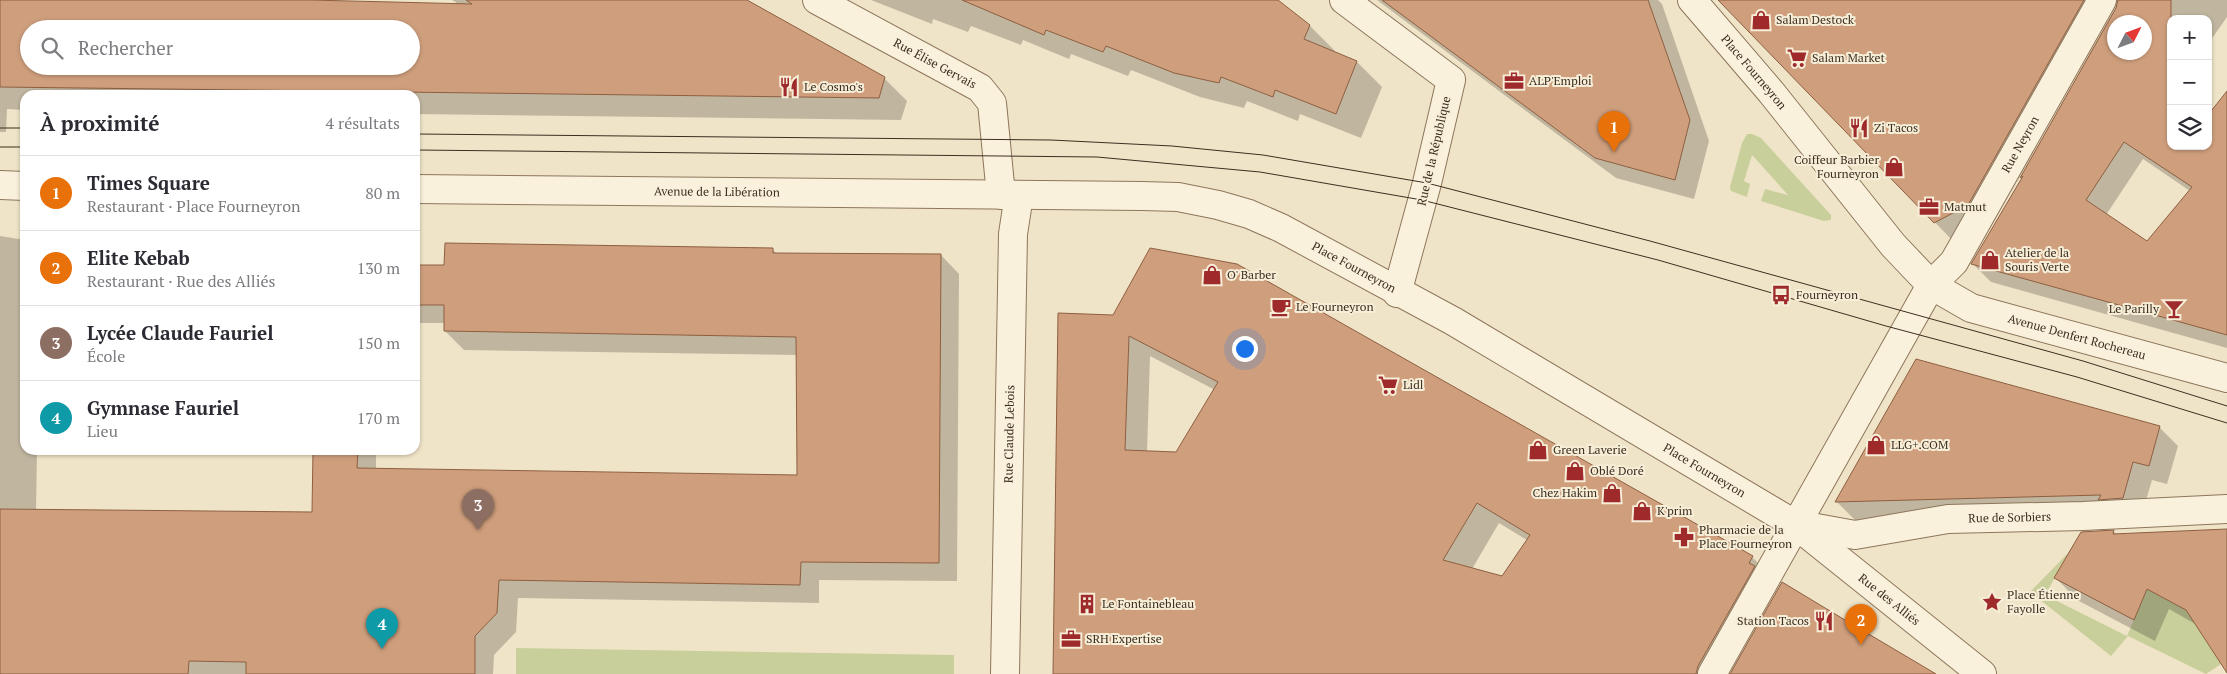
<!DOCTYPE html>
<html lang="fr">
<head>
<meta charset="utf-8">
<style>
  :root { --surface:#fff; --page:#f7f7f7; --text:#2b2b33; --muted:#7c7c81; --line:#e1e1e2; --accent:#db2777 }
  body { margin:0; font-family:"PT Serif",serif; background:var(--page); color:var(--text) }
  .controls { position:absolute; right:15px; top:15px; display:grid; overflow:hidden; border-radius:10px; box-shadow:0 1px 4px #0004 }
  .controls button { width:45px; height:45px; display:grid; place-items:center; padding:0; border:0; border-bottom:1px solid var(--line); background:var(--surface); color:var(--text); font:25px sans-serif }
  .compass { position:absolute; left:2107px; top:15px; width:45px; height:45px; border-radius:50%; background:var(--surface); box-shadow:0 1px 4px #0004; rotate:48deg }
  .you { position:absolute; left:1244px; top:348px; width:18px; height:18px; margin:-12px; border:4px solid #fff; border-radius:50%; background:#1a73e8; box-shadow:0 0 0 8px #1a73e833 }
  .badge { display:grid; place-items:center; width:32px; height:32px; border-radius:50%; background:var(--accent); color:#fff; font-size:16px; font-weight:700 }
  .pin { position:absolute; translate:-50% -41px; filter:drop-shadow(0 1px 2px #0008) }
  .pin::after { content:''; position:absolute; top:26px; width:18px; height:15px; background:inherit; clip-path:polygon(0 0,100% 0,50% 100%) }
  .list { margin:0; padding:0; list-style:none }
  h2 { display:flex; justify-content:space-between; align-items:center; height:65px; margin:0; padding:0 20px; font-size:21px }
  h2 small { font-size:16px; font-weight:400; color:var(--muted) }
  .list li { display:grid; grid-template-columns:32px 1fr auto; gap:15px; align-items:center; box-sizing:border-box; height:75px; padding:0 20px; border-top:1px solid var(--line) }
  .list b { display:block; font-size:19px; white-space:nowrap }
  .list p { margin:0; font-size:16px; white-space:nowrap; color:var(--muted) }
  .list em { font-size:16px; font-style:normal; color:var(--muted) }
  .icon { flex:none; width:28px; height:28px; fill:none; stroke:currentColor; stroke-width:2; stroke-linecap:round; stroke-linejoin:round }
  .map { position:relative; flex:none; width:2227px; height:674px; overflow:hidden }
  .search { position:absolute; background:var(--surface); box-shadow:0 1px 4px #0004; left:20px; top:20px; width:400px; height:55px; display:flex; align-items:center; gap:12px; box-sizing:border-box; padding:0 18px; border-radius:28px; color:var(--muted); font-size:19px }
  .panel { position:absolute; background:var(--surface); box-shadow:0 1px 4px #0004; left:20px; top:90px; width:400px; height:365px; border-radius:15px }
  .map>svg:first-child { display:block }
  .green { fill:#c9cf9b }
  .shadow { fill:#0003; fill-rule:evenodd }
  .building { fill:#cf9f7d; stroke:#8d5f41; fill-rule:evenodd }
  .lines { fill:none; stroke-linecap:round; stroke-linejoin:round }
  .minor-casing { stroke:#8d765c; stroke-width:30 }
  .minor { stroke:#faf1dc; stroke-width:28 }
  .tram { stroke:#3d2e20; stroke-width:1 }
  .labels { text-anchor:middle; stroke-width:4; stroke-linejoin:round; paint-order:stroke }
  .poi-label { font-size:12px; fill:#3d2e20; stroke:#f7eed8; text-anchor:start }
  .street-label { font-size:12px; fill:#3d2e20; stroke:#f7eed8 }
</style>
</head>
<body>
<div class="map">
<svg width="2227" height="674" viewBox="0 0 2227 674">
  <rect width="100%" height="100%" fill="#f0e4c8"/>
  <g class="green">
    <path d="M 1747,134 L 1752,134 L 1761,138 L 1831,215 L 1831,220 L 1824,221 L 1761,201 L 1765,189 L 1788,195 L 1752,155 L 1744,181 L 1750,184 L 1747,197 L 1731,191 L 1730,187 L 1742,143 Z"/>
    <path d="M 2071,550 L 2045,595 L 2127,636 L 2147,589 L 2203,618 L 2198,628 L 2221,664 L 2206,674 L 2128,636 L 2111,656 L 2030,592 Z"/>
    <path d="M 516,648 L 954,655 L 954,674 L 516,674 Z"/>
  </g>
  <g class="shadow">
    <path d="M 0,0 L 255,0 L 460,5 L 452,0 L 745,0 L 884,78 L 907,101 L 901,120 L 415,114 L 415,95 L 25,95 L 25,110 L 7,109 L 6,132 L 0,132 ZM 29,29 L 411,29 L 411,66 L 29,66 Z"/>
    <path d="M 871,0 L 1275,0 L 1310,26 L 1335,51 L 1334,53 L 1357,62 L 1382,87 L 1361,138 L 1300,114 L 1298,121 L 1247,101 L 1244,108 L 1200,97 L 1131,70 L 1128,76 L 1071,54 L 1069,59 L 1023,40 L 1021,45 L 971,26 L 968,32 L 933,19 L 932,24 Z"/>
    <path d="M 1377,0 L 1658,0 L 1662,4 L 1709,141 L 1694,199 L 1616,178 Z"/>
    <path d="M 1720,0 L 2227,0 L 2227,17 L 2208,44 L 2208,19 L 2171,19 L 2171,146 L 2208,146 L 2227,93 L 2227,348 L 1991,282 L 1973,264 L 2023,179 L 2021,177 L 2118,3 L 2113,4 L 1953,241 ZM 2114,22 L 2144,22 L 2144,52 L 2114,52 ZM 2143,159 L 2190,191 L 2148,243 L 2106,215 Z"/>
    <path d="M 0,236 L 25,240 L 25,450 L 37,450 L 36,511 L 313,513 L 314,450 L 376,450 L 376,470 L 798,477 L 798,355 L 464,350 L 445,331 L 445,323 L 415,323 L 415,266 L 446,266 L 772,249 L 777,254 L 941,255 L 959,274 L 957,581 L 819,580 L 819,603 L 518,598 L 516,632 L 494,655 L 493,674 L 0,674 Z"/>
    <path d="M 1114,317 L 1752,557 L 1773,578 L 1727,674 L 1053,674 ZM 1150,356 L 1215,390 L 1177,453 L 1147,452 ZM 1499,523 L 1527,540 L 1503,578 L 1472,569 Z"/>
    <path d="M 2159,427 L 2178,446 L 2167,484 L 2152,480 L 2141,517 L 2113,513 L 1855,520 L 1837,502 Z"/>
    <path d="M 2227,530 L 2227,668 L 2197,625 L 2169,609 L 2155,641 L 2077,600 L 2056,578 L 2113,531 L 2117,535 Z"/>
  </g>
  <g class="building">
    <path d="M 0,0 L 310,0 L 472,4 L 466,0 L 747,0 L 885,77 L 879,98 L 0,87 ZM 29,29 L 411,29 L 411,66 L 29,66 Z"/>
    <path d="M 962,0 L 1278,0 L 1310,25 L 1304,39 L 1357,61 L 1336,114 L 1275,90 L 1273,97 L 1221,77 L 1219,83 L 1174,73 L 1106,46 L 1103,52 L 1046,30 L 1044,35 Z"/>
    <path d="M 1382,0 L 1648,0 L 1690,120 L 1675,180 L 1595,158 Z"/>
    <path d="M 1718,0 L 2084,0 L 1968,205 L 1934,223 Z"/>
    <path d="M 2118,0 L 2171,0 L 2171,146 L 2208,146 L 2208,115 L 2227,91 L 2227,335 L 1971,264 L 2023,176 L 2020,178 L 2116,8 ZM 2114,22 L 2144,22 L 2144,52 L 2114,52 ZM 2124,142 L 2192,187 L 2147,241 L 2086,200 Z"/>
    <path d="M 445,243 L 773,248 L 773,253 L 941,254 L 939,563 L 801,562 L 800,585 L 499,580 L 497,613 L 475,636 L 475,674 L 246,674 L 246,662 L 189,661 L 188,674 L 0,674 L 0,509 L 312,512 L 313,450 L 358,450 L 357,468 L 797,475 L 796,337 L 444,331 L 444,305 L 415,305 L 415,265 L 444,265 Z"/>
    <path d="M 1150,248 L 1237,264 L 1753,556 L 1749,563 L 1755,566 L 1698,666 L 1696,674 L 1053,674 L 1058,313 L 1113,315 ZM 1129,336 L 1218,382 L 1176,452 L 1125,450 ZM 1477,503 L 1530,535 L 1502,576 L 1443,560 Z"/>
    <path d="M 1916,359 L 2160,426 L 2149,466 L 2133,462 L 2123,498 L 2098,500 L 2101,495 L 1835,502 Z"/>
    <path d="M 2227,529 L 2227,673 L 2186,610 L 2147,589 L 2134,620 L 2054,578 L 2081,532 L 2114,530 L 2113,534 Z"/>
    <path d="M 1782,582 L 1840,617 L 1936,674 L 1730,674 Z"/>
  </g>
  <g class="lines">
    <defs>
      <g id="minor">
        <path id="s1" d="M 817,0 L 980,88 L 992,103 L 1001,195"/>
        <path d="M 1344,0 L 1451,80 L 1427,183 L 1397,293"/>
        <path id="s2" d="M 1692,0 L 1771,92 L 1893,245 L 1931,285 L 1971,308 L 2227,378"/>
        <path d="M 0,185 L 25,186"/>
        <path id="s3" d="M 415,189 L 1142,196 L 1178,197 L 1218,205 L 1249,214 L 1281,228 L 1453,321 L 1796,525 L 1982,674"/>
        <path id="s4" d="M 1800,525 L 1855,535 L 1948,519 L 2083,516 L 2227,509"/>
        <path id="s5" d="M 1005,674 L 1013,234 L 1019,195"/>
        <path id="s6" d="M 1712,674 L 1931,285 L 1954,262 L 2102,0"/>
      </g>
    </defs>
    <use href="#minor" class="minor-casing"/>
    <use href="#minor" class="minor"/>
    <g class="tram">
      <path d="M 0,128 L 25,128"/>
      <path d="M 415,134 L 1051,140 L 1172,146 L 1263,155 L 1427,183 L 1650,241 L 2083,361 L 2227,406"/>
      <path d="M 0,147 L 25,147"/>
      <path d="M 415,150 L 1097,157 L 1260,172 L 1422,200 L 1658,260 L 1886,326 L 2077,377 L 2227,423"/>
    </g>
  </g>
  <defs>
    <symbol id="shop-bare" viewBox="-9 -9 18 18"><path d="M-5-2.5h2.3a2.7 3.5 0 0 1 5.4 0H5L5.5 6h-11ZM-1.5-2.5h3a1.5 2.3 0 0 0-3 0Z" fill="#9e2a2b" stroke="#f7eed8" stroke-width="2.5" paint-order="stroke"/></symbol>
    <symbol id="supermarket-bare" viewBox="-9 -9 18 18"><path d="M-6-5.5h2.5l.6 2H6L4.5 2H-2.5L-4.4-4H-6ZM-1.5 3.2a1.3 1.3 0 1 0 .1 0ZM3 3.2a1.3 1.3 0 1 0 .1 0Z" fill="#9e2a2b" stroke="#f7eed8" stroke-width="2.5" paint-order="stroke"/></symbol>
    <symbol id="office-bare" viewBox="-9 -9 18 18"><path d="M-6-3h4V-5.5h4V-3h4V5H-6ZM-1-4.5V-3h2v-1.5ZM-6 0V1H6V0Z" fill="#9e2a2b" stroke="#f7eed8" stroke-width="2.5" paint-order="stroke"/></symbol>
    <symbol id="restaurant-bare" viewBox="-9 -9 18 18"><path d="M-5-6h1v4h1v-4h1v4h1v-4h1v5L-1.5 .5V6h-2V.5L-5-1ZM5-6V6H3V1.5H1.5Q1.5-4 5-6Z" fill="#9e2a2b" stroke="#f7eed8" stroke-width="2.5" paint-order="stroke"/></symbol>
    <symbol id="bus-bare" viewBox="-9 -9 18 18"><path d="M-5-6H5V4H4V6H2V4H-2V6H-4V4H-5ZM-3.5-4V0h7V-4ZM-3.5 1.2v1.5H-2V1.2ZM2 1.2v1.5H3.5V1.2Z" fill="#9e2a2b" stroke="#f7eed8" stroke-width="2.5" paint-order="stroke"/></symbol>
    <symbol id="cafe-bare" viewBox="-9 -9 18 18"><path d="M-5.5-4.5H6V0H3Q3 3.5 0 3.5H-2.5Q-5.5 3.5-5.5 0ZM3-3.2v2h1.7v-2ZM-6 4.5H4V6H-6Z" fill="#9e2a2b" stroke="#f7eed8" stroke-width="2.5" paint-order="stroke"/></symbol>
    <symbol id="bar-bare" viewBox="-9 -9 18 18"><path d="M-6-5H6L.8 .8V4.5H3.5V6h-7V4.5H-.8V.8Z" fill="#9e2a2b" stroke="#f7eed8" stroke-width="2.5" paint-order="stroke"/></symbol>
    <symbol id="pharmacy-bare" viewBox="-9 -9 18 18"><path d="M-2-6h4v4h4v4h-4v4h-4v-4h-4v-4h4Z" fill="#9e2a2b" stroke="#f7eed8" stroke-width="2.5" paint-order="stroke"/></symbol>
    <symbol id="sight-bare" viewBox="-9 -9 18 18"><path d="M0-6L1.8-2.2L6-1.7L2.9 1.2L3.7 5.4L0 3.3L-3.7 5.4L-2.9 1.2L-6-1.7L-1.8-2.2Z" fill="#9e2a2b" stroke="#f7eed8" stroke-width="2.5" paint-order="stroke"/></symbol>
    <symbol id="building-bare" viewBox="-9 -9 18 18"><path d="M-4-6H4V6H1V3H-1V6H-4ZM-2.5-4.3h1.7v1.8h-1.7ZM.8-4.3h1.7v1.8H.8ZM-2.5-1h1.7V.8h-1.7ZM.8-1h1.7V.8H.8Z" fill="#9e2a2b" stroke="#f7eed8" stroke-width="2.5" paint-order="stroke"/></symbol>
  </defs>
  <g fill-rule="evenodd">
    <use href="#shop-bare" x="1747" y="6" width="28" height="28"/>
    <use href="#supermarket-bare" x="1783" y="44" width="28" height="28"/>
    <use href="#office-bare" x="1500" y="67" width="28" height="28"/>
    <use href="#restaurant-bare" x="775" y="73" width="28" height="28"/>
    <use href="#restaurant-bare" x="1845" y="114" width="28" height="28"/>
    <use href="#shop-bare" x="1880" y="153" width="28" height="28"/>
    <use href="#office-bare" x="1915" y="193" width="28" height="28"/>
    <use href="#shop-bare" x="1976" y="246" width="28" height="28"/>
    <use href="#shop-bare" x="1198" y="261" width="28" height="28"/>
    <use href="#bus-bare" x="1767" y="281" width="28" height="28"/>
    <use href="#cafe-bare" x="1267" y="293" width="28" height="28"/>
    <use href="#bar-bare" x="2160" y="295" width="28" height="28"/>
    <use href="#supermarket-bare" x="1374" y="371" width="28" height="28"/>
    <use href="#shop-bare" x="1862" y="431" width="28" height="28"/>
    <use href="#shop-bare" x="1524" y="436" width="28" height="28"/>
    <use href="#shop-bare" x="1561" y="457" width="28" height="28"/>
    <use href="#shop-bare" x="1598" y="479" width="28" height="28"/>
    <use href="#shop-bare" x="1628" y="497" width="28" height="28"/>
    <use href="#pharmacy-bare" x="1670" y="523" width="28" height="28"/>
    <use href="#sight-bare" x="1978" y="588" width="28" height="28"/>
    <use href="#building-bare" x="1073" y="590" width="28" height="28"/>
    <use href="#restaurant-bare" x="1810" y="607" width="28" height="28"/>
    <use href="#office-bare" x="1057" y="625" width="28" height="28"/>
  </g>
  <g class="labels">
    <g class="poi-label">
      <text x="1776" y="24">Salam Destock</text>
      <text x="1812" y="62">Salam Market</text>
      <text x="1529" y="85">ALP'Emploi</text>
      <text x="804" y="91">Le Cosmo's</text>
      <text x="1874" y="132">Zi Tacos</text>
      <text x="1879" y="164" text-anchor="end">Coiffeur Barbier<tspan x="1879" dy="14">Fourneyron</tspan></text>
      <text x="1944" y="211">Matmut</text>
      <text x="2005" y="257">Atelier de la<tspan x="2005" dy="14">Souris Verte</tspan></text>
      <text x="1227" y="279">O' Barber</text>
      <text x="1796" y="299">Fourneyron</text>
      <text x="1296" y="311">Le Fourneyron</text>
      <text x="2159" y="313" text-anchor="end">Le Parilly</text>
      <text x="1403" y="389">Lidl</text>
      <text x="1891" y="449">LLG+.COM</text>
      <text x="1553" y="454">Green Laverie</text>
      <text x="1590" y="475">Oblé Doré</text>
      <text x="1597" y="497" text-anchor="end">Chez Hakim</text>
      <text x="1657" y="515">K'prim</text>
      <text x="1699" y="534">Pharmacie de la<tspan x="1699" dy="14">Place Fourneyron</tspan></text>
      <text x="2007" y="599">Place Étienne<tspan x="2007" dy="14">Fayolle</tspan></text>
      <text x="1102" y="608">Le Fontainebleau</text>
      <text x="1809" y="625" text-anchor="end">Station Tacos</text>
      <text x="1086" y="643">SRH Expertise</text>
    </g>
    <g class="street-label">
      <text dy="4" stroke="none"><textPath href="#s1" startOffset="134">Rue Élise Gervais</textPath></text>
      <text dy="4" stroke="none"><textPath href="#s2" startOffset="95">Place Fourneyron</textPath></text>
      <text dy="4" stroke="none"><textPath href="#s6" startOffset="614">Rue Neyron</textPath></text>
      <text transform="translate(1434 151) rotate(-77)" y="4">Rue de la République</text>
      <text dy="4" stroke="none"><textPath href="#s3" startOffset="302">Avenue de la Libération</textPath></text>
      <text dy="4" stroke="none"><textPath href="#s3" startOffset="954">Place Fourneyron</textPath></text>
      <text dy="4" stroke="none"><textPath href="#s2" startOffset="528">Avenue Denfert Rochereau</textPath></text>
      <text dy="4" stroke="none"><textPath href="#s5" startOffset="240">Rue Claude Lebois</textPath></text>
      <text dy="4" stroke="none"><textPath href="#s3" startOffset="1359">Place Fourneyron</textPath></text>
      <text dy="4" stroke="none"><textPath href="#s4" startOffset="212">Rue de Sorbiers</textPath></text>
      <text dy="4" stroke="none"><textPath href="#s3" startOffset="1585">Rue des Alliés</textPath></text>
    </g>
  </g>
</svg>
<div class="controls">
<button>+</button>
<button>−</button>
<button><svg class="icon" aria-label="layers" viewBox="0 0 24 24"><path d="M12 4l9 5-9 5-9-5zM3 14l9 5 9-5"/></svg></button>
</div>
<svg class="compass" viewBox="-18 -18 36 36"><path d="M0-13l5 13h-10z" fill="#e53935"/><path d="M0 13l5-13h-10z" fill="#7c7c81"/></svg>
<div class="you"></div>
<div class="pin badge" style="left:1614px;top:152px;background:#e8710a">1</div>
<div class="pin badge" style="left:1861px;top:645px;background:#e8710a">2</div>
<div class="pin badge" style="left:478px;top:530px;background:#8d6e63">3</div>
<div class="pin badge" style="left:382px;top:649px;background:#0f9aa8">4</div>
<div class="search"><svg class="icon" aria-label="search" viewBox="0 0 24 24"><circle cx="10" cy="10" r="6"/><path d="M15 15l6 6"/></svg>Rechercher</div>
<section class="panel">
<h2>À proximité<small>4 résultats</small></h2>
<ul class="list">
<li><span class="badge" style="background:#e8710a">1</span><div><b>Times Square</b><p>Restaurant · Place Fourneyron</p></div><em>80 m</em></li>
<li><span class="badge" style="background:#e8710a">2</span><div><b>Elite Kebab</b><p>Restaurant · Rue des Alliés</p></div><em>130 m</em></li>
<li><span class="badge" style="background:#8d6e63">3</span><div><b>Lycée Claude Fauriel</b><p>École</p></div><em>150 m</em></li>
<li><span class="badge" style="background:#0f9aa8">4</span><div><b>Gymnase Fauriel</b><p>Lieu</p></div><em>170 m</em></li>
</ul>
</section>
</div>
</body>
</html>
